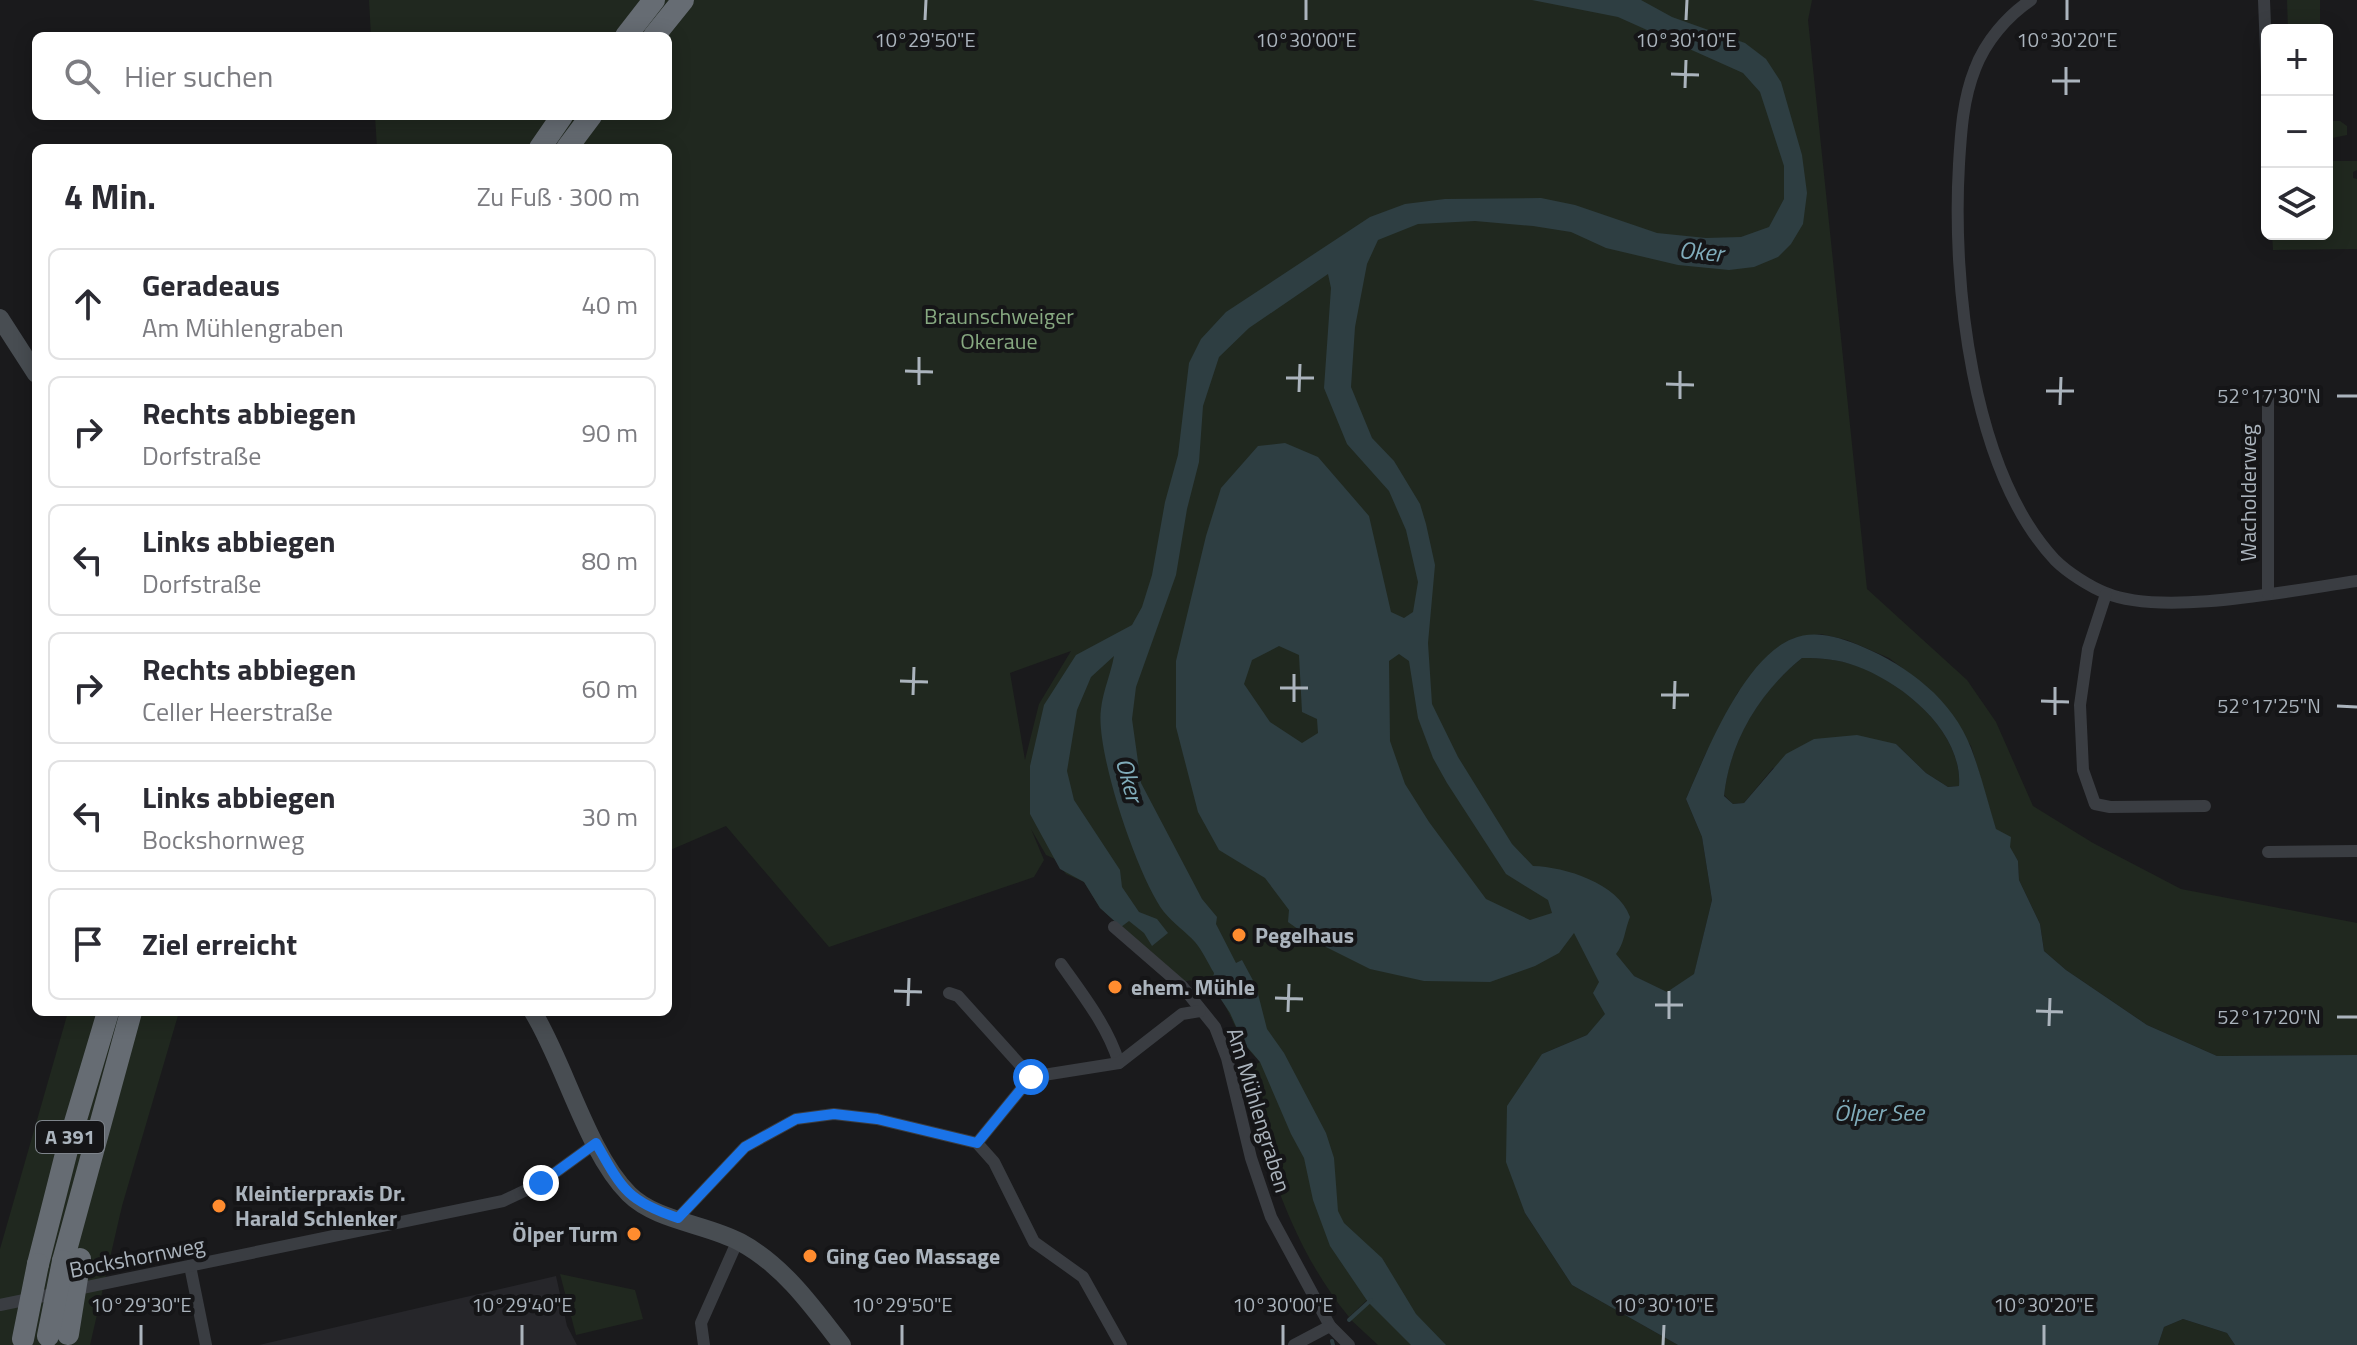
<!DOCTYPE html>
<html lang="de">
<head>
<meta charset="utf-8">
<style>
  :root { --surface:#fff; --page:#f7f7f7; --text:#2b2b33; --muted:#7c7c81; --line:#e1e1e2 }
  body { margin:0; font-family:"Titillium Web",sans-serif; background:var(--page); color:var(--text) }
  .controls { position:absolute; right:24px; top:24px; display:grid; overflow:hidden; border-radius:12px; box-shadow:0 4px 20px #0003 }
  .controls button { width:72px; height:72px; display:grid; place-items:center; padding:0; border:0; border-bottom:2px solid var(--line); background:var(--surface); color:var(--text); font:40px sans-serif }
  .stop { position:absolute; width:24px; height:24px; margin:-18px; border:6px solid #1a73e8; border-radius:50%; background:#fff }
  .stop.end { background:#1a73e8; border-color:#fff; box-shadow:0 2px 8px #0008 }
  .list { margin:0; padding:0; list-style:none }
  h2 { display:flex; justify-content:space-between; align-items:center; height:104px; margin:0; padding:0 32px; font-size:34px }
  h2 small { font-size:26px; font-weight:400; color:var(--muted) }
  .list li { display:grid; grid-template-columns:52px 1fr auto; gap:24px; align-items:center; box-sizing:border-box; height:112px; margin:0 16px 16px; padding:0 16px; border:2px solid var(--line); border-radius:12px }
  .list b { display:block; font-size:30px; white-space:nowrap }
  .list p { margin:0; font-size:26px; white-space:nowrap; color:var(--muted) }
  .list em { font-size:26px; font-style:normal; color:var(--muted) }
  .icon { flex:none; width:44px; height:44px; fill:none; stroke:currentColor; stroke-width:2; stroke-linecap:round; stroke-linejoin:round }
  .map { position:relative; flex:none; width:2357px; height:1345px; overflow:hidden }
  .search { position:absolute; background:var(--surface); box-shadow:0 4px 20px #0003; left:32px; top:32px; width:640px; height:88px; display:flex; align-items:center; gap:20px; box-sizing:border-box; padding:0 28px; border-radius:12px; color:var(--muted); font-size:30px }
  .panel { position:absolute; background:var(--surface); box-shadow:0 4px 20px #0003; left:32px; top:144px; width:640px; height:872px; border-radius:12px }
  .map>svg:first-child { display:block }
  .built { fill:#26262a }
  .green { fill:#20281f; fill-rule:evenodd }
  .water { fill:#2e3e42; fill-rule:evenodd }
  .lines { fill:none; stroke-linecap:round; stroke-linejoin:round }
  .stream { stroke:#2e3e42; stroke-width:4 }
  .street { stroke:#3a3d42; stroke-width:12 }
  .secondary { stroke:#484d52; stroke-width:18 }
  .highway { stroke:#666c73; stroke-width:22 }
  .highway-bridge { stroke:#666c73; stroke-width:22 }
  .route { stroke:#1a73e8; stroke-width:10 }
  .ticks { fill:none; stroke:#abb4bd; stroke-width:3 }
  .poi-dot { fill:#ff8c2f; stroke:#151517; stroke-width:3 }
  .labels { text-anchor:middle; stroke-width:8; stroke-linejoin:round; paint-order:stroke }
  .shield { fill:#151517; stroke:#7e848b; stroke-width:2 }
  .shield-label { font-size:20px; font-weight:bold; fill:#abb4bd }
  .park-label { font-size:22px; fill:#87a981; stroke:#151517 }
  .street-label { font-size:22px; fill:#abb4bd; stroke:#151517 }
  .poi-label { font-size:22px; font-weight:bold; fill:#abb4bd; stroke:#151517; text-anchor:start }
  .water-label { font-size:24px; font-style:italic; fill:#80acba; stroke:#151517 }
  .ticks-label { font-size:20px; text-anchor:middle; fill:#abb4bd; stroke:#151517; stroke-width:8; stroke-linejoin:round; paint-order:stroke }
</style>
</head>
<body>
<div class="map">
<svg width="2357" height="1345" viewBox="0 0 2357 1345">
  <rect width="100%" height="100%" fill="#1a1a1c"/>
  <path class="built" d="M 556,1276 L 567,1326 L 577,1345 L 259,1345 Z"/>
  <g class="green">
    <path d="M 369,0 L 1812,0 L 1808,20 L 1867,589 L 1967,680 L 1996,722 L 2033,806 L 2093,843 L 2181,889 L 2357,923 L 2357,1055 L 2217,1056 L 2147,1025 L 2066,970 L 2044,951 L 2040,924 L 2019,880 L 2018,861 L 1996,830 L 1971,746 L 1927,687 L 1889,658 L 1847,640 L 1821,634 L 1792,639 L 1738,692 L 1705,755 L 1686,799 L 1702,837 L 1712,900 L 1694,975 L 1667,993 L 1634,976 L 1594,993 L 1606,1014 L 1587,1035 L 1542,1054 L 1525,1213 L 1572,1285 L 1678,1345 L 1378,1345 L 1350,1319 L 1368,1303 L 1367,1300 L 1349,1317 C 1291,1246 1264,1158 1245,1070 L 1260,1062 C 1254,1055 1247,1049 1243,1041 C 1228,1018 1220,972 1183,982 L 1100,908 L 1084,882 L 1066,874 L 1055,859 L 1046,855 L 1031,829 L 1044,860 L 1034,877 L 829,947 L 726,826 L 668,851 L 668,148 L 377,148 L 375,116 L 668,116 L 668,36 L 371,36 ZM 1071,651 L 1039,704 L 1025,760 L 1010,673 Z"/>
    <path d="M 2287,0 L 2320,0 L 2320,30 L 2288,30 Z"/>
    <path d="M 2327,121 L 2340,121 L 2347,126 L 2347,135 L 2332,138 L 2332,161 L 2357,161 L 2357,170 L 2353,172 L 2353,178 L 2357,179 L 2357,249 L 2273,250 L 2272,234 L 2327,234 Z"/>
    <path d="M 1802,658 C 1821,658 1838,659 1857,666 C 1903,683 1963,732 1959,786 L 1948,787 L 1926,773 L 1896,744 L 1773,768 L 1744,803 L 1733,804 L 1724,795 C 1730,741 1759,692 1802,658 Z"/>
    <path d="M 68,1012 L 179,1012 L 122,1206 L 90,1345 L 0,1345 L 0,1249 Z"/>
    <path d="M 560,1274 L 635,1290 L 643,1319 L 576,1335 Z"/>
    <path d="M 2183,1319 L 2227,1333 L 2235,1345 L 2158,1345 L 2164,1327 Z"/>
  </g>
  <path class="water" d="M 1532,0 L 1641,0 L 1672,17 L 1745,43 L 1766,59 L 1781,82 L 1802,155 L 1807,193 L 1803,224 L 1791,244 L 1778,257 L 1754,267 L 1729,270 L 1678,265 L 1606,248 L 1571,232 L 1533,226 L 1475,221 L 1418,224 L 1378,240 L 1367,264 L 1355,327 L 1351,387 L 1372,438 L 1394,461 L 1420,504 L 1426,524 L 1435,565 L 1428,643 L 1432,704 L 1458,757 L 1512,844 L 1533,866 C 1565,867 1618,883 1630,917 C 1625,929 1624,945 1616,954 L 1634,976 L 1667,992 L 1694,974 L 1712,900 L 1702,837 L 1686,799 C 1706,753 1743,659 1792,639 C 1815,629 1841,638 1863,647 C 1908,666 1953,700 1971,748 C 1981,774 1988,803 1996,829 L 2011,837 L 2010,847 L 2018,861 L 2019,880 L 2040,924 L 2044,951 L 2066,970 L 2147,1025 L 2217,1056 L 2357,1055 L 2357,1345 L 2235,1345 L 2227,1333 L 2183,1319 L 2164,1327 L 2158,1345 L 1678,1345 L 1572,1285 L 1525,1213 L 1506,1162 L 1507,1106 L 1542,1054 L 1587,1035 L 1605,1014 L 1593,993 L 1599,982 L 1574,933 L 1559,953 L 1535,966 L 1490,982 L 1424,981 L 1370,969 L 1316,942 L 1288,922 L 1289,910 L 1265,878 L 1219,850 L 1198,812 L 1176,727 L 1176,661 L 1206,536 L 1221,488 L 1258,446 L 1285,443 L 1318,457 L 1369,516 L 1391,612 L 1404,618 L 1413,612 L 1418,582 L 1406,530 L 1389,491 L 1347,444 L 1324,388 L 1331,288 L 1328,274 L 1249,328 L 1219,357 L 1203,406 L 1199,462 L 1187,509 L 1176,575 L 1136,687 L 1132,719 L 1141,783 L 1202,899 L 1217,917 L 1216,924 L 1236,963 L 1242,960 L 1256,986 L 1267,1029 L 1284,1053 L 1326,1133 L 1334,1158 L 1338,1211 L 1344,1223 L 1382,1258 L 1416,1314 L 1446,1345 L 1411,1345 L 1368,1302 L 1330,1246 L 1313,1200 L 1304,1158 L 1291,1134 L 1260,1062 L 1243,1042 L 1230,1013 L 1214,989 L 1205,983 L 1213,978 L 1214,973 C 1208,963 1202,950 1195,942 C 1186,932 1173,923 1164,912 C 1138,878 1095,751 1101,709 C 1103,691 1111,673 1114,656 L 1091,677 L 1077,710 L 1067,771 L 1074,800 L 1120,870 L 1122,887 L 1139,912 L 1157,919 L 1168,933 L 1152,946 L 1144,933 L 1129,921 L 1121,927 L 1100,908 L 1084,882 L 1060,869 L 1030,814 L 1030,766 L 1044,705 L 1076,655 L 1132,625 L 1142,607 L 1152,575 L 1165,502 L 1178,455 L 1189,363 L 1201,339 L 1226,312 L 1370,217 L 1405,204 L 1445,199 L 1541,198 L 1575,205 L 1657,233 L 1706,238 L 1741,237 L 1769,227 L 1784,199 L 1784,166 L 1760,92 L 1743,73 L 1618,17 ZM 1279,646 L 1299,655 L 1302,712 L 1317,719 L 1318,733 L 1302,743 L 1270,722 L 1244,684 L 1252,660 ZM 1399,654 L 1409,661 L 1418,718 L 1433,758 L 1447,783 L 1506,874 L 1548,900 L 1552,913 L 1530,920 L 1486,899 L 1429,822 L 1405,784 L 1390,741 L 1389,661 ZM 1802,658 C 1821,658 1838,659 1856,666 C 1903,683 1963,732 1959,786 L 1948,787 L 1926,773 L 1896,744 L 1857,735 L 1814,739 L 1786,754 L 1744,803 L 1733,804 L 1724,796 C 1730,741 1759,693 1802,658 Z"/>
  <g class="lines">
    <g class="stream">
      <path d="M 1349,1320 L 1371,1300"/>
      <path d="M 1332,1341 L 1333,1345"/>
    </g>
    <g class="street">
      <path d="M 2031,0 C 2007,16 1985,42 1975,69 C 1963,99 1961,131 1959,164 C 1952,282 1971,470 2055,560 C 2067,572 2090,587 2106,593 C 2162,617 2294,590 2357,581"/>
      <path d="M 2264,0 L 2267,77"/>
      <path d="M 2268,392 L 2268,594"/>
      <path d="M 2106,594 L 2088,649 L 2080,705 L 2083,770 L 2095,804 L 2110,807 L 2205,806"/>
      <path d="M 2268,852 L 2357,851"/>
      <path d="M 1114,927 L 1182,986 L 1215,1027 L 1227,1058 L 1251,1158 L 1271,1217 L 1330,1326 L 1349,1345"/>
      <path d="M 1061,964 C 1083,995 1108,1027 1119,1063"/>
      <path d="M 949,993 L 958,996 L 1031,1077"/>
      <path d="M 977,1143 L 1031,1077 L 1119,1063 L 1182,1014 L 1200,1011"/>
      <path d="M 678,1218 L 745,1147 L 796,1119 L 834,1114 L 877,1119 L 977,1143 L 994,1162 L 1034,1242 L 1083,1277 L 1121,1345"/>
      <path d="M 190,1266 L 206,1345"/>
      <path d="M 0,1305 L 503,1201 L 541,1183 L 596,1143"/>
      <path d="M 704,1345 L 701,1323 L 738,1240"/>
      <path d="M 1294,1345 L 1330,1326"/>
    </g>
    <g class="secondary">
      <path d="M 0,318 L 36,374"/>
      <path d="M 533,1012 C 565,1064 587,1152 629,1194 C 656,1221 707,1224 740,1242 C 783,1265 813,1307 842,1345"/>
    </g>
    <g class="highway">
      <path d="M 626,36 L 654,0"/>
      <path d="M 654,36 L 683,0"/>
      <path d="M 540,148 L 562,116"/>
      <path d="M 567,148 L 591,116"/>
      <path d="M 63,1261 L 131,1012"/>
      <path d="M 38,1264 L 68,1146 L 108,1012"/>
    </g>
    <g class="highway-bridge">
      <path d="M 68,1334 L 80,1259"/>
      <path d="M 48,1336 L 63,1261"/>
      <path d="M 23,1339 L 38,1264"/>
    </g>
  </g>
  <g class="lines">
    <path class="route" d="M 541,1183 L 596,1143 C 622,1189 627,1201 678,1218 L 745,1147 L 796,1119 L 834,1114 L 877,1119 L 977,1143 L 1031,1077"/>
  </g>
  <path class="ticks" d="M 925,20 L 926,0M 1306,20 L 1306,0M 1686,20 L 1687,0M 2067,20 L 2067,0M 1671,74 L 1699,75M 2052,81 L 2080,81M 1685,88 L 1686,60M 2066,95 L 2066,67M 905,371 L 933,372M 1286,378 L 1314,378M 1666,384 L 1694,385M 919,385 L 919,357M 2046,391 L 2074,391M 1299,392 L 1300,364M 2337,396 L 2357,396M 1680,399 L 1680,371M 2060,405 L 2061,377M 900,681 L 928,682M 1280,688 L 1308,688M 913,695 L 914,667M 1661,695 L 1689,695M 2041,701 L 2069,702M 1294,702 L 1294,674M 2337,706 L 2357,707M 1674,709 L 1675,681M 2055,715 L 2055,687M 894,991 L 922,992M 1275,998 L 1303,999M 1655,1005 L 1683,1005M 908,1006 L 909,978M 2036,1011 L 2063,1012M 1288,1012 L 1289,984M 2337,1017 L 2357,1017M 1669,1019 L 1669,991M 2049,1026 L 2050,998M 141,1345 L 141,1325M 522,1345 L 522,1325M 902,1345 L 902,1325M 1283,1345 L 1283,1325M 1663,1345 L 1664,1325M 2044,1345 L 2044,1325"/>
  <g class="poi-dot">
    <circle cx="1239" cy="935" r="8"/>
    <circle cx="1115" cy="987" r="8"/>
    <circle cx="219" cy="1206" r="8"/>
    <circle cx="634" cy="1234" r="8"/>
    <circle cx="810" cy="1256" r="8"/>
  </g>
  <g class="labels">
    <rect class="shield" x="36" y="1121" width="68" height="32" rx="6"/>
    <g class="shield-label">
      <text x="70" y="1144">A 391</text>
    </g>
    <g class="park-label">
      <text x="999" y="324">Braunschweiger<tspan x="999" dy="25">Okeraue</tspan></text>
    </g>
    <g class="street-label">
      <text transform="translate(2248 493) rotate(-90)" y="8">Wacholderweg</text>
      <text transform="translate(1259 1110) rotate(73)" y="8">Am Mühlengraben</text>
      <text transform="translate(137 1257) rotate(-11)" y="8">Bockshornweg</text>
    </g>
    <g class="poi-label">
      <text x="1255" y="943">Pegelhaus</text>
      <text x="1131" y="995">ehem. Mühle</text>
      <text x="235" y="1201">Kleintierpraxis Dr.<tspan x="235" dy="25">Harald Schlenker</tspan></text>
      <text x="618" y="1242" text-anchor="end">Ölper Turm</text>
      <text x="826" y="1264">Ging Geo Massage</text>
    </g>
    <g class="water-label">
      <text transform="translate(1701 252) rotate(5)" y="8">Oker</text>
      <text transform="translate(1129 780) rotate(75)" y="8">Oker</text>
      <text x="1879" y="1121">Ölper See</text>
    </g>
  </g>
  <g class="ticks-label">
    <text x="925" y="47">10°29'50"E</text>
    <text x="1306" y="47">10°30'00"E</text>
    <text x="1686" y="47">10°30'10"E</text>
    <text x="2067" y="47">10°30'20"E</text>
    <text x="2269" y="403">52°17'30"N</text>
    <text x="2269" y="713">52°17'25"N</text>
    <text x="2269" y="1024">52°17'20"N</text>
    <text x="141" y="1312">10°29'30"E</text>
    <text x="522" y="1312">10°29'40"E</text>
    <text x="902" y="1312">10°29'50"E</text>
    <text x="1283" y="1312">10°30'00"E</text>
    <text x="1664" y="1312">10°30'10"E</text>
    <text x="2044" y="1312">10°30'20"E</text>
  </g>
</svg>
<div class="controls">
<button>+</button>
<button>−</button>
<button><svg class="icon" aria-label="layers" viewBox="0 0 24 24"><path d="M12 4l9 5-9 5-9-5zM3 14l9 5 9-5"/></svg></button>
</div>
<div class="stop" style="left:1031px;top:1077px"></div>
<div class="stop end" style="left:541px;top:1183px"></div>
<div class="search"><svg class="icon" aria-label="search" viewBox="0 0 24 24"><circle cx="10" cy="10" r="6"/><path d="M15 15l6 6"/></svg>Hier suchen</div>
<section class="panel">
<h2>4 Min.<small>Zu Fuß · 300 m</small></h2>
<ul class="list">
<li><svg class="icon" aria-label="ahead" viewBox="0 0 24 24"><path d="M12 20V5M6 11l6-6 6 6"/></svg><div><b>Geradeaus</b><p>Am Mühlengraben</p></div><em>40 m</em></li>
<li><svg class="icon" aria-label="right" viewBox="0 0 24 24"><path d="M7 20v-9h11M14 6l5 5-5 5"/></svg><div><b>Rechts abbiegen</b><p>Dorfstraße</p></div><em>90 m</em></li>
<li><svg class="icon" aria-label="left" viewBox="0 0 24 24"><path d="M17 20v-9H6M10 6l-5 5 5 5"/></svg><div><b>Links abbiegen</b><p>Dorfstraße</p></div><em>80 m</em></li>
<li><svg class="icon" aria-label="right" viewBox="0 0 24 24"><path d="M7 20v-9h11M14 6l5 5-5 5"/></svg><div><b>Rechts abbiegen</b><p>Celler Heerstraße</p></div><em>60 m</em></li>
<li><svg class="icon" aria-label="left" viewBox="0 0 24 24"><path d="M17 20v-9H6M10 6l-5 5 5 5"/></svg><div><b>Links abbiegen</b><p>Bockshornweg</p></div><em>30 m</em></li>
<li><svg class="icon" aria-label="arrive" viewBox="0 0 24 24"><path d="M6 21V4h12l-3 4 3 4H6"/></svg><div><b>Ziel erreicht</b></div></li>
</ul>
</section>
</div>
</body>
</html>
